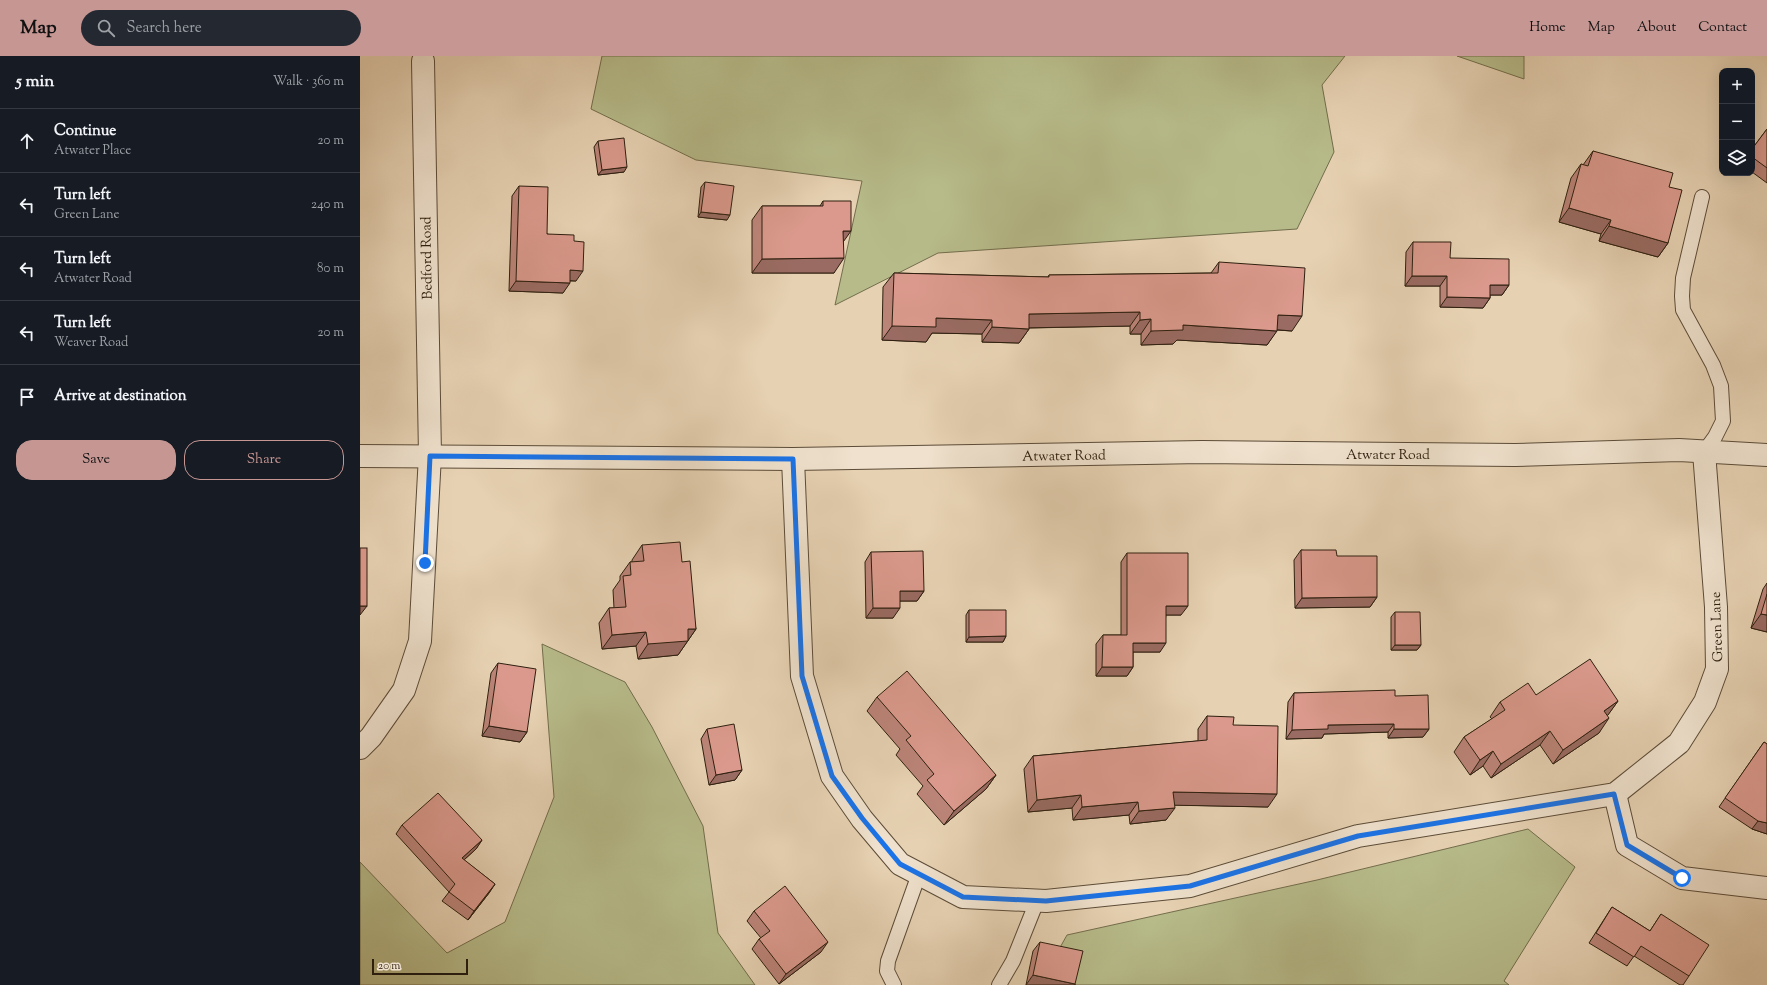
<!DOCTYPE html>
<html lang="en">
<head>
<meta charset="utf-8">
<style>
  :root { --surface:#171b24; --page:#242831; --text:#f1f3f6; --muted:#9ea1a6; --line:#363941; --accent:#c59692 }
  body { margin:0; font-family:"Sorts Mill Goudy",serif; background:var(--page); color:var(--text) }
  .controls { position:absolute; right:12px; top:12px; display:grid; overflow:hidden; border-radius:8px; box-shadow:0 4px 16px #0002 }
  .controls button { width:36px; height:36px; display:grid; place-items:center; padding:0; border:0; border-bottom:1px solid var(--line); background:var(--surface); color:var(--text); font:20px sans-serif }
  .scale { position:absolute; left:12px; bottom:10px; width:96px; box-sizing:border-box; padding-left:4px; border:2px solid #2e1f0f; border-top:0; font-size:11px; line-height:14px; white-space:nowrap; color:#2e1f0f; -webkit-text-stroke:3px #efe1cd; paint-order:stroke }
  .stop { position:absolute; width:12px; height:12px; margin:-9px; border:3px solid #1a73e8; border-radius:50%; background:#fff }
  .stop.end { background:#1a73e8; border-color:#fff; box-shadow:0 1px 4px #0008 }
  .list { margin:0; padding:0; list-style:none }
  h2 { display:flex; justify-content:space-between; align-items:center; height:52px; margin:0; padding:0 16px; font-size:17px }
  h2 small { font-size:13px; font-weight:400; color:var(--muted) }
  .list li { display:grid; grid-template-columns:26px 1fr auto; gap:12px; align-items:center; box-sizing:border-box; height:64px; padding:0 16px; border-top:1px solid var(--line) }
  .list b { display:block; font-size:15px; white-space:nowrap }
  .list p { margin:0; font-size:13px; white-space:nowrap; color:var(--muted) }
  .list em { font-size:13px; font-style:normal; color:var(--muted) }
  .actions { display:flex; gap:8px; padding:12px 16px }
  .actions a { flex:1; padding:9px 0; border:1px solid var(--accent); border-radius:16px; text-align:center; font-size:14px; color:var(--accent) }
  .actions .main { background:var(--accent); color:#111 }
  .icon { flex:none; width:22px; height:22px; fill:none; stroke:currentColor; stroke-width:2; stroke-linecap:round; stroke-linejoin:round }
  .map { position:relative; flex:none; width:1407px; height:929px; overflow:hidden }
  header { display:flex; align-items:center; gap:24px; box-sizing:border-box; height:56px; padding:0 20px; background:var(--accent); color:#111 }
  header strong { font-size:19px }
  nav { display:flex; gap:22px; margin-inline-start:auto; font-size:14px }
  .search { width:280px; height:36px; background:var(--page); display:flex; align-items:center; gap:10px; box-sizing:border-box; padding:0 14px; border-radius:22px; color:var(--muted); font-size:15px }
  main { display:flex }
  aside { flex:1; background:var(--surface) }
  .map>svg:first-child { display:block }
  .green { fill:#b7bb8a; stroke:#726d4c }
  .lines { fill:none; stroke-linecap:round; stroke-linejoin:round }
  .service-casing { stroke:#5c4c38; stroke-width:16 }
  .minor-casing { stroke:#5c4c38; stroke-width:24 }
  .service { stroke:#efe1cd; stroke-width:14 }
  .minor { stroke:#efe1cd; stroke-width:22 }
  .wall { fill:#bb8478; stroke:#2e1f0f }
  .shaded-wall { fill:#996b62; stroke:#2e1f0f }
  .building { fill:#da998c; stroke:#2e1f0f }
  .route { stroke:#1a73e8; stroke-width:5 }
  .labels { text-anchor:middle; stroke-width:4; stroke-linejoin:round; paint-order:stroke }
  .street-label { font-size:14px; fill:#2e1f0f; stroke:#efe1cd }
</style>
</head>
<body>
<header>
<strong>Map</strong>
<div class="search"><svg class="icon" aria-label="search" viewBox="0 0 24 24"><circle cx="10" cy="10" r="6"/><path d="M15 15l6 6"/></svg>Search here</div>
<nav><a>Home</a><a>Map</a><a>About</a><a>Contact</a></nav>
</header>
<main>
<aside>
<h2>5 min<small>Walk · 360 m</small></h2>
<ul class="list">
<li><svg class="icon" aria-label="ahead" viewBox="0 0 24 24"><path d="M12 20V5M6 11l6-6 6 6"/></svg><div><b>Continue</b><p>Atwater Place</p></div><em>20 m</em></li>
<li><svg class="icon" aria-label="left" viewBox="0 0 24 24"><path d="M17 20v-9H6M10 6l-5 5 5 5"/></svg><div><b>Turn left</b><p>Green Lane</p></div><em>240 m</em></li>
<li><svg class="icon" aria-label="left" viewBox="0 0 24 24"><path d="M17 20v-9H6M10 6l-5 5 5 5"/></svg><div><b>Turn left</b><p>Atwater Road</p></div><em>80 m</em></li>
<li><svg class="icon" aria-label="left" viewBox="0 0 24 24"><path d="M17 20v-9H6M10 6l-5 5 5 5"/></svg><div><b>Turn left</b><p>Weaver Road</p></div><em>20 m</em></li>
<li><svg class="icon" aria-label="arrive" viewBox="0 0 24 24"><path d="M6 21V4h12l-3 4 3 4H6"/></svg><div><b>Arrive at destination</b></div></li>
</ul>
<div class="actions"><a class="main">Save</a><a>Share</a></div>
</aside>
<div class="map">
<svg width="1407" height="929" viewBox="0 0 1407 929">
  <rect width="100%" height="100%" fill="#e6d1b2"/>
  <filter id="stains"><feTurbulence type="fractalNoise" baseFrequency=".005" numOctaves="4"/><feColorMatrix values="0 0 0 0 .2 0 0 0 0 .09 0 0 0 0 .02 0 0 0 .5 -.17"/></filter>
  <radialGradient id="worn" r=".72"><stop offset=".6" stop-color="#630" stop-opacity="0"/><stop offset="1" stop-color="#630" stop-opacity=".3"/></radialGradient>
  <g class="green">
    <path d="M 242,0 L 985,0 L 962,29 L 974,96 L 937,173 L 578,197 L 475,249 L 502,125 L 336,104 L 231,53 Z"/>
    <path d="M 1097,0 L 1164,0 L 1164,23 Z"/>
    <path d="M 182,588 L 265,626 L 292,671 L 343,770 L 358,877 L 395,929 L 0,929 L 0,806 L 87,897 L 145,866 L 194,741 Z"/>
    <path d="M 1168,773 L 1215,811 L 1144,925 L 1149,929 L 679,929 L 707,879 L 957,824 Z"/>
  </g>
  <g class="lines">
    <defs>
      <g id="service">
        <path d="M 1342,141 L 1323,222 L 1322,240 L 1323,254 L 1353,309 L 1361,330 L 1363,365 L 1355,381 L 1344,396"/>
        <path d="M 534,929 L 527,915 L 528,905 L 559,818"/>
        <path d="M 639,929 L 653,905 L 677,845"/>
      </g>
      <g id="minor">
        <path d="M 0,400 L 433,403 L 842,396 L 1155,399 L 1319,394 L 1407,399"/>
        <path d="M 433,403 L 442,620 L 472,720 L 502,763 L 540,808 L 603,841 L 686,845 L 830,830 L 998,780 L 1255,738 L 1319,687 L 1345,646 L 1357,613 L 1356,551 L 1344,396"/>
        <path d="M 0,692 L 11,681 L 44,634 L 60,585 L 70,399 L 63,5"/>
        <path d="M 1255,738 L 1267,789 L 1322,822 L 1407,832"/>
      </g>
    </defs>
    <use href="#service" class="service-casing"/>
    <use href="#minor" class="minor-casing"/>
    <use href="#service" class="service"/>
    <use href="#minor" class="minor"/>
  </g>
  <g class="wall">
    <path d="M 1407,73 L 1407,127 L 1392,116 L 1392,93 Z"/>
    <path d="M 238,85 L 264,116 L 238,119 L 234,91 Z"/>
    <path d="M 1233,95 L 1309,131 L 1308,187 L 1298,201 L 1239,185 L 1241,178 L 1199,166 L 1211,122 L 1221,108 L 1223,109 Z"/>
    <path d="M 345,126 L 367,164 L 338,161 L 341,131 Z"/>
    <path d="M 159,130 L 187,178 L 214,185 L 216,225 L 210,225 L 203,237 L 149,235 L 152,140 Z"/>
    <path d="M 463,145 L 483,186 L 474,217 L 392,217 L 392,164 L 402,150 L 460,150 Z"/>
    <path d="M 1053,186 L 1090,202 L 1149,229 L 1142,239 L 1130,239 L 1130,242 L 1123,252 L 1080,251 L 1080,230 L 1045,230 L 1046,196 Z"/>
    <path d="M 859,206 L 932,275 L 917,274 L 907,289 L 817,284 L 813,288 L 781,289 L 781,278 L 770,278 L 770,270 L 669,272 L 669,273 L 659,287 L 622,286 L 622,278 L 572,277 L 566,286 L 522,284 L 523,231 L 534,217 L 688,221 L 689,219 L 851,217 Z"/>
    <path d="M 282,489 L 322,506 L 336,573 L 318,599 L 278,603 L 276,590 L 242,593 L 239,567 L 249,552 L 254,552 L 253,534 L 260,524 L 260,520 L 270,506 L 272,506 L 272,504 Z"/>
    <path d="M 941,494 L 977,500 L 1017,541 L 1010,551 L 935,552 L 934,504 Z"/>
    <path d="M 511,496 L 564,535 L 557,545 L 540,545 L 533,562 L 506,562 L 505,506 Z"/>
    <path d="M 767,497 L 821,559 L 806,559 L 800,596 L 773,596 L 773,611 L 767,620 L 736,620 L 736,588 L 743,579 L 761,579 L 761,506 Z"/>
    <path d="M 1407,527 L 1407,576 L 1391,572 L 1403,533 Z"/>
    <path d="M 609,554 L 646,580 L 643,586 L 606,586 L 606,559 Z"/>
    <path d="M 1035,556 L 1061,589 L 1057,594 L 1031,594 L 1031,561 Z"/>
    <path d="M 138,607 L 167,676 L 160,686 L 122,680 L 131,617 Z"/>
    <path d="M 934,637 L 1035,640 L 1069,673 L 1063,681 L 1028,682 L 1028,676 L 964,678 L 962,682 L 926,683 L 928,646 Z"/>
    <path d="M 1176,639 L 1258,645 L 1247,660 L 1239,677 L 1193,708 L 1180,689 L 1131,722 L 1123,710 L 1110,719 L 1094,696 L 1104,681 L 1132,663 L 1130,661 L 1140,646 Z"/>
    <path d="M 517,641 L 636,719 L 626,733 L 584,769 L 557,738 L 563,730 L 536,699 L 540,693 L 507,655 Z"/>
    <path d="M 847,660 L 873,669 L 908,751 L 815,749 L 806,764 L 770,768 L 769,759 L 713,764 L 712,752 L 668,756 L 664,713 L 673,700 L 838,685 L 838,673 Z"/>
    <path d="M 347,673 L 382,714 L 375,724 L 349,729 L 341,683 Z"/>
    <path d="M 1404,686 L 1407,688 L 1407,778 L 1392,773 L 1359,751 Z"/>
    <path d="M 42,769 L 122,784 L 116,793 L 104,804 L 135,828 L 129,837 L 108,864 L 82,845 L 89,836 L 36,778 Z"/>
    <path d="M 1252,851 L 1290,875 L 1301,858 L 1329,920 L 1323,929 L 1320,929 L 1274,900 L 1267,910 L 1229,887 Z"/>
    <path d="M 394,855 L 461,896 L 419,928 L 392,893 L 399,883 L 401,882 L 387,865 Z"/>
    <path d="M 680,886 L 715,928 L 715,929 L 666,929 L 673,895 Z"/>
  </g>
  <g class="shaded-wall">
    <path d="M 267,111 L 264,116 L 238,119 L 242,114 Z"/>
    <path d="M 1209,152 L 1251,164 L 1241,178 L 1199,166 Z"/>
    <path d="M 341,156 L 370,159 L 367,164 L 338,161 Z"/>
    <path d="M 1249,170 L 1308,187 L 1298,201 L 1239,185 Z"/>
    <path d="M 483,175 L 491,175 L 481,189 Z"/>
    <path d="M 484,202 L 474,217 L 392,217 L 402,203 Z"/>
    <path d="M 210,214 L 223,215 L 216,225 L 203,224 Z"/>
    <path d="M 1052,220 L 1087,220 L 1080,230 L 1045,230 Z"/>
    <path d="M 156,225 L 210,227 L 203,237 L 149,235 Z"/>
    <path d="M 1130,229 L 1149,229 L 1142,239 L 1124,239 Z"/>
    <path d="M 1087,241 L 1130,242 L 1123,252 L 1080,251 Z"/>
    <path d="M 780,256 L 770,270 L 659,272 L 669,258 Z"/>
    <path d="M 918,259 L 942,260 L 932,275 L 908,273 Z"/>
    <path d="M 576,262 L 632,264 L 622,278 L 572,277 L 566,286 L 522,284 L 532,270 Z"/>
    <path d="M 791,263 L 781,278 L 770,278 L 780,264 Z"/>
    <path d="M 823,269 L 917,275 L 907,289 L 817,284 L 813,288 L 781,289 L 791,275 Z"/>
    <path d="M 632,271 L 669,273 L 659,287 L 622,286 Z"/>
    <path d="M 540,535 L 564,535 L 557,545 L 533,545 Z"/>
    <path d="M 1017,541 L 1010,551 L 935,552 L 942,542 Z"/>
    <path d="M 0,550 L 7,550 L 0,559 Z"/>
    <path d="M 806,550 L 828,550 L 821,559 L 800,559 Z"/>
    <path d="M 513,552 L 540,552 L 533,562 L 506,562 Z"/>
    <path d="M 1401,558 L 1407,559 L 1407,576 L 1391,572 Z"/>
    <path d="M 328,573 L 336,573 L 318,599 L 278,603 L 288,588 Z"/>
    <path d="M 286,576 L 276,590 L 242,593 L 252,579 Z"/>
    <path d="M 646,580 L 643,586 L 606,586 L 609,581 Z"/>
    <path d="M 773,587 L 806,587 L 800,596 L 766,596 Z"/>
    <path d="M 1035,589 L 1061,589 L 1057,594 L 1031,594 Z"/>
    <path d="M 742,611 L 773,611 L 767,620 L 736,620 Z"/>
    <path d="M 1258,645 L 1248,659 L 1234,669 L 1244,655 Z"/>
    <path d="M 1249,662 L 1239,677 L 1193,708 L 1203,694 Z"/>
    <path d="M 1034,668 L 1028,676 L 964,678 L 962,682 L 926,683 L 932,674 L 968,669 Z"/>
    <path d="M 129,670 L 167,676 L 160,686 L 122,680 Z"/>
    <path d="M 1034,673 L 1069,673 L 1063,681 L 1028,682 Z"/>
    <path d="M 1190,675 L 1180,689 L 1131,722 L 1141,708 Z"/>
    <path d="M 1133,695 L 1123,710 L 1110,719 L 1120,704 Z"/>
    <path d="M 382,714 L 375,724 L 349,729 L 356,719 Z"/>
    <path d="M 636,719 L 626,733 L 584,769 L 594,755 Z"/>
    <path d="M 813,736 L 917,738 L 908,751 L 805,749 Z"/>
    <path d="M 721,739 L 712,752 L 668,756 L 677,744 Z"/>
    <path d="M 778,746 L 769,759 L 713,764 L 722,751 Z"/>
    <path d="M 815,752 L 806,764 L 770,768 L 779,755 Z"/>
    <path d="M 1398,765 L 1407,767 L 1407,778 L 1392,773 Z"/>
    <path d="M 122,784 L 116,793 L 96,811 L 102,802 Z"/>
    <path d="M 135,828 L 129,837 L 108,864 L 114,855 Z"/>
    <path d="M 468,886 L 461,896 L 419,928 L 426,918 Z"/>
    <path d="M 673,919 L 715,928 L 715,929 L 666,929 Z"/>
  </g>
  <g class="building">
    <path d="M 1407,73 L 1407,112 L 1392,101 L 1392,93 Z"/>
    <path d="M 264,82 L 267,111 L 242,114 L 238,85 Z"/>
    <path d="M 1233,95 L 1313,117 L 1309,131 L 1322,134 L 1308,187 L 1249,170 L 1251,164 L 1209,152 L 1221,108 L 1228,110 Z"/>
    <path d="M 345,126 L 374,130 L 370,159 L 341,156 Z"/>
    <path d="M 159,130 L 188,131 L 187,178 L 214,179 L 214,185 L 224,186 L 223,215 L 210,214 L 210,227 L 156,225 Z"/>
    <path d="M 463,145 L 491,145 L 491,175 L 483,175 L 484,202 L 402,203 L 402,150 L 463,150 Z"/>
    <path d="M 1053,186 L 1091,186 L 1090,202 L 1149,203 L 1149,229 L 1130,229 L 1130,242 L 1087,241 L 1087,220 L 1052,220 Z"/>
    <path d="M 859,206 L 945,212 L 942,260 L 918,259 L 917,275 L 823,269 L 823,274 L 791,275 L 791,263 L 780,264 L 780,256 L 669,258 L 669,273 L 632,271 L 632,264 L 576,262 L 576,271 L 532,270 L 534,217 L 689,221 L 689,219 L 858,217 Z"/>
    <path d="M 320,486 L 322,506 L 330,505 L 336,573 L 328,573 L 328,585 L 288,588 L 286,576 L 252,579 L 249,552 L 266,551 L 263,520 L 271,519 L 270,506 L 284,505 L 282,489 Z"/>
    <rect x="0" y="492" width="7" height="58"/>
    <path d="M 941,494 L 976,494 L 977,500 L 1017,500 L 1017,541 L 942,542 Z"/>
    <path d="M 563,495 L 564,535 L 540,535 L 540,552 L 513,552 L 511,496 Z"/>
    <path d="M 767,497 L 828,497 L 828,550 L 806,550 L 806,587 L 773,587 L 773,611 L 742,611 L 743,579 L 767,579 Z"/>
    <path d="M 1407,538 L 1407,559 L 1401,558 Z"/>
    <path d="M 609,554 L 646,554 L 646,580 L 609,581 Z"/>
    <path d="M 1035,556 L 1060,556 L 1061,589 L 1035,589 Z"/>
    <path d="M 1230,603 L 1258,645 L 1244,655 L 1249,662 L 1203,694 L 1190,675 L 1141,708 L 1133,695 L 1120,704 L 1104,681 L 1145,654 L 1140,646 L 1168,627 L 1176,639 Z"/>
    <path d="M 138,607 L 176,613 L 167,676 L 129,670 Z"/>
    <path d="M 547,615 L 636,719 L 594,755 L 567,724 L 574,718 L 546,684 L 551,680 L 517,641 Z"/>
    <path d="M 1035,634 L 1035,640 L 1068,639 L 1069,673 L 1034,673 L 1034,668 L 968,669 L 968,673 L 932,674 L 934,637 Z"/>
    <path d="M 847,660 L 874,661 L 873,669 L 918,670 L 917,738 L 813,736 L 815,752 L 779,755 L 778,746 L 722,751 L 721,739 L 677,744 L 673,700 L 847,684 Z"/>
    <path d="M 374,668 L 382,714 L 356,719 L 347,673 Z"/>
    <path d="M 1404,686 L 1407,688 L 1407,767 L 1398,765 L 1365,742 Z"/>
    <path d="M 78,737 L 122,784 L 102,802 L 135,828 L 114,855 L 89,836 L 95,828 L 42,769 Z"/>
    <path d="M 425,830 L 468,886 L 426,918 L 399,883 L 410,875 L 394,855 Z"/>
    <path d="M 1252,851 L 1290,875 L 1301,858 L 1349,889 L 1329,920 L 1281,890 L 1274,901 L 1236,877 Z"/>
    <path d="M 680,886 L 723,895 L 715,928 L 673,919 Z"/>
  </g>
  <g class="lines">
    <path class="route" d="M 65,507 L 70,400 L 433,403 L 442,620 L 472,720 L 502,762 L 540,808 L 603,841 L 686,845 L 830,830 L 998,780 L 1254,738 L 1267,789 L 1322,822"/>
  </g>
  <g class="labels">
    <g class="street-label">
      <text transform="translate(66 202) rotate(-91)" y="5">Bedford Road</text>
      <text x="1028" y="403">Atwater Road</text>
      <text transform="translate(704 399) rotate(-1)" y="5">Atwater Road</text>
      <text transform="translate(1356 571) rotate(-92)" y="5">Green Lane</text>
    </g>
  </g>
  <rect width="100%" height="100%" filter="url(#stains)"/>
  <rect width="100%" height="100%" fill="url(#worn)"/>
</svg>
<div class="controls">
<button>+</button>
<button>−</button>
<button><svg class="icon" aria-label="layers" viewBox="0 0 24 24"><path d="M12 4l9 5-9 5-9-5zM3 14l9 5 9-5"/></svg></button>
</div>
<div class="scale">20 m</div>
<div class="stop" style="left:1322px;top:822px"></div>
<div class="stop end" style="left:65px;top:507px"></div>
</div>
</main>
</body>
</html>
